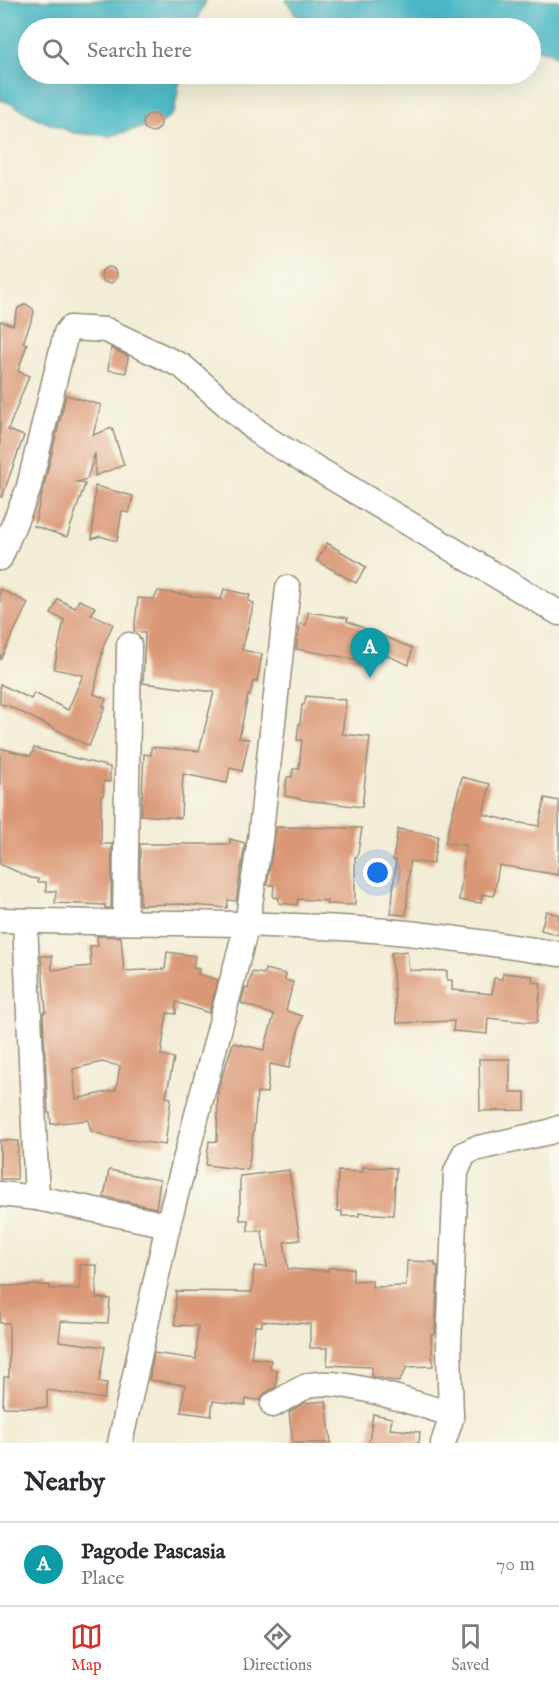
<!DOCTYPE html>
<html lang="en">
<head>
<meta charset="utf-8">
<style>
  :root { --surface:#fff; --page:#f2f2f3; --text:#2b2b33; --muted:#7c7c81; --line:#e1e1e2; --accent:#d93025 }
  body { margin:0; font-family:"IM FELL English",serif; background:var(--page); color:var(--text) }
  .you { position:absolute; left:378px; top:873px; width:21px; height:21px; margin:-15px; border:4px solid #fff; border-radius:50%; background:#1a73e8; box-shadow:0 0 0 9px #1a73e833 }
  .badge { display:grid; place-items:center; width:39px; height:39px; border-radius:50%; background:var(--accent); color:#fff; font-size:20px; font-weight:700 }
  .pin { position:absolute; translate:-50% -50px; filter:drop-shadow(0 2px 3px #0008) }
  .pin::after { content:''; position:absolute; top:32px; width:21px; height:18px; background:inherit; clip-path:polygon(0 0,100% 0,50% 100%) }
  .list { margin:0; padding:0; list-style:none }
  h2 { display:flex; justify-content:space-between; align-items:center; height:78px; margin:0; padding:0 24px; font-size:26px }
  h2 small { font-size:20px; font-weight:400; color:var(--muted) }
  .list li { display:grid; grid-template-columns:39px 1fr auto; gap:18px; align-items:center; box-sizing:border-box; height:84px; padding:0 24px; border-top:2px solid var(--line) }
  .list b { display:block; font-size:22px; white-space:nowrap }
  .list p { margin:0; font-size:20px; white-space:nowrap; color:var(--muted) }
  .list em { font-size:20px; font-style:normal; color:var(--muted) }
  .icon { flex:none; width:33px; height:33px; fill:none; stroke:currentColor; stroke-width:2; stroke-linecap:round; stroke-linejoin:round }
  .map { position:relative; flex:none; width:559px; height:1443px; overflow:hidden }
  .search { position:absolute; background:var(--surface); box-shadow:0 6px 24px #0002; left:18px; right:18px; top:18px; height:66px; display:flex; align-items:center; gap:15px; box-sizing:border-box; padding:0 21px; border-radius:33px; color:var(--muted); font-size:22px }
  .sheet { height:162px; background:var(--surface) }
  nav { display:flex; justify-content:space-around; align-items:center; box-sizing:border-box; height:84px; border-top:2px solid var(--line); background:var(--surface); font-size:16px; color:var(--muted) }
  nav a { display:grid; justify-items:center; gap:3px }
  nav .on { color:var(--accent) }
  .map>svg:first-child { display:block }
  .water { fill:#4cb9c7; stroke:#447272; stroke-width:1.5 }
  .building { fill:#da9774; fill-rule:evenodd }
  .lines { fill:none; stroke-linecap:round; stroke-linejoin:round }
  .minor-casing { stroke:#968c7a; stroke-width:27 }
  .minor { stroke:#fff; stroke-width:24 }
</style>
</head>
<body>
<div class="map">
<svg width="559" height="1443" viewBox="0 0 559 1443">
  <rect width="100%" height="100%" fill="#fbf7ec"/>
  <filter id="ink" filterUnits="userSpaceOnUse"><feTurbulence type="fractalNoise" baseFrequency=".0167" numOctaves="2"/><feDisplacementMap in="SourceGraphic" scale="12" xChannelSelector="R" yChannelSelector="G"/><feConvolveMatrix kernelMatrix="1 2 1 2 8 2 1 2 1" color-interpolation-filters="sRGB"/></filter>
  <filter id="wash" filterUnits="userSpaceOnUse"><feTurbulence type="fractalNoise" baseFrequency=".008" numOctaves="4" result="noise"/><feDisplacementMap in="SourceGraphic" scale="24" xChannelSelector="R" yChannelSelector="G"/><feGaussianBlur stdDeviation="1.35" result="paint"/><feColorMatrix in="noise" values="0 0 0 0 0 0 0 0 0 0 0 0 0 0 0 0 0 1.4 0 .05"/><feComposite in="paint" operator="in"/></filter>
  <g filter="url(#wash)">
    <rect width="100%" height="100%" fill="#f2edd6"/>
    <g class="water">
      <path d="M 0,0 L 206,0 L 194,28 L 28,28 L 28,74 L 181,74 L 174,112 L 163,122 L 109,136 L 74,133 L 39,119 L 8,102 L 0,100 Z"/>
      <path d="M 286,0 L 559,0 L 559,59 L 551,53 L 531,47 L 530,28 L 473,28 L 439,24 L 415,28 L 305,28 Z"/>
    </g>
    <g id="blocks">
      <g class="building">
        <circle cx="152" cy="123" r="9"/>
        <circle cx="109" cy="275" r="8"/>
        <path d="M 26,304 L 33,309 L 34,313 L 23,343 L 27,344 L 18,371 L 29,376 L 8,430 L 24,436 L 2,497 L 0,497 L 0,321 L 13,325 L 18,308 Z"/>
        <path d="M 111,348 L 128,356 L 126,373 L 108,370 Z"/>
        <path d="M 66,395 L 101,405 L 93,435 L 112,428 L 124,465 L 95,476 L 95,453 L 87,479 L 77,482 L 85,484 L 67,537 L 34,526 Z"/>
        <path d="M 95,486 L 133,496 L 129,513 L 122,511 L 117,541 L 100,536 L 92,539 Z"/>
        <path d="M 327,543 L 366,567 L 356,583 L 317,561 Z"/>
        <path d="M 0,589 L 28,603 L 0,660 Z"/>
        <path d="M 224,589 L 250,595 L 248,601 L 254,603 L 242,650 L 262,654 L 257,682 L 253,681 L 250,696 L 248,695 L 239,738 L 249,739 L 242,771 L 230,768 L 227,783 L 183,774 L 181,818 L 141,815 L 144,754 L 151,755 L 151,747 L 199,751 L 214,692 L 143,683 L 145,633 L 134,631 L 138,598 L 154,599 L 158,591 L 221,600 Z"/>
        <path d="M 58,599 L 75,608 L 79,600 L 95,607 L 91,614 L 113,624 L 104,644 L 94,694 L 106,699 L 103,706 L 105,707 L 89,746 L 9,706 L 0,704 L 0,684 L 31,699 L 34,693 L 68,710 L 83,675 L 54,669 L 64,620 L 51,614 Z"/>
        <path d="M 308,612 L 348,618 L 347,621 L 412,648 L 409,665 L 370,648 L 365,661 L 296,649 L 300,624 L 306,625 Z"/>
        <path d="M 306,696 L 346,700 L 342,734 L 370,737 L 362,807 L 305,800 L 285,796 L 287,777 L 292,777 L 293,769 L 299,769 L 302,740 L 297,740 L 299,723 L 300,723 L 302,705 L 304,705 Z"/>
        <path d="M 0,748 L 31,756 L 34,748 L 110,767 L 110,782 L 104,781 L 103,796 L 101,796 L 101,844 L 112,844 L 111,908 L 105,908 L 105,905 L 55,903 L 56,891 L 46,891 L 46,882 L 38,882 L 38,879 L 31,878 L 0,864 Z"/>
        <path d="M 462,777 L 490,784 L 483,814 L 514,822 L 539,826 L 545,798 L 559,801 L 559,875 L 499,865 L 494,896 L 482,894 L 481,903 L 459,900 L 466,845 L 445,843 Z"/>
        <path d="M 276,827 L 362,828 L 357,858 L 355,857 L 355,905 L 326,904 L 327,901 L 298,899 L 297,905 L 279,903 L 279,898 L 273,897 L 274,885 L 267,885 Z"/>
        <path d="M 398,829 L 438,836 L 433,864 L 410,861 L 406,915 L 391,914 L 396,860 L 393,860 Z"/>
        <path d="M 230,839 L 245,843 L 236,901 L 228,900 L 227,908 L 181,904 L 140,905 L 140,844 L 230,844 Z"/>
        <path d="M 546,911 L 559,915 L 559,935 L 541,930 Z"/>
        <path d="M 97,936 L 121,937 L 124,971 L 165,969 L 167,952 L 195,956 L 193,968 L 199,969 L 198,974 L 218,980 L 209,1013 L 176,1002 L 176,1014 L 167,1013 L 161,1055 L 174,1058 L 166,1097 L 171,1098 L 165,1145 L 109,1137 L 91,1131 L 88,1120 L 51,1124 L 50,1113 L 48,1113 L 43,1013 L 46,1012 L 41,956 L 52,956 L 52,970 L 91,966 L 90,946 L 98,946 ZM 102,1062 L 120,1066 L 116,1090 L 76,1099 L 73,1069 Z"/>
        <path d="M 407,951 L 409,970 L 447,971 L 447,980 L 452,980 L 452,990 L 492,994 L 494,978 L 502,979 L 503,973 L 533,976 L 532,982 L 541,983 L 537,1023 L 488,1018 L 487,1034 L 453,1031 L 454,1021 L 397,1023 L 391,953 Z"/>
        <path d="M 265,969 L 286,974 L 285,980 L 293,982 L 286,1011 L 302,1016 L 289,1068 L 270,1064 L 267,1093 L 257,1092 L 254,1128 L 248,1170 L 206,1165 L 209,1141 L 217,1142 L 218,1089 L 233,1043 L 264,1050 L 274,1015 L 241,1003 L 245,988 L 248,989 L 252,972 L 264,974 Z"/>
        <path d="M 479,1059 L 510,1059 L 510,1092 L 525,1092 L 525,1110 L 480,1111 Z"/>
        <path d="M 0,1140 L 18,1141 L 17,1179 L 0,1179 Z"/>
        <path d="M 363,1167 L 396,1168 L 393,1215 L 359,1213 L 359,1216 L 342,1216 L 342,1211 L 337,1211 L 338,1171 L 363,1172 Z"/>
        <path d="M 109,1170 L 160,1180 L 156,1208 L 104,1197 Z"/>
        <path d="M 289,1170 L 300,1240 L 284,1242 L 288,1269 L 328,1271 L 328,1268 L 353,1268 L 353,1281 L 372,1280 L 372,1287 L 406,1286 L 407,1261 L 435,1262 L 435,1266 L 438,1266 L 435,1334 L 431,1335 L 433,1366 L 407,1367 L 399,1382 L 371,1376 L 372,1367 L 327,1365 L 328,1348 L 310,1348 L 310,1324 L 262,1321 L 262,1326 L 255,1326 L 251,1358 L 271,1360 L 270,1369 L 277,1370 L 276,1387 L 265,1393 L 260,1400 L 246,1399 L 245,1405 L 213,1401 L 211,1416 L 181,1412 L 185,1385 L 149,1380 L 154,1353 L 196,1359 L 198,1326 L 175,1325 L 176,1291 L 252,1292 L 254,1266 L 267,1267 L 262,1231 L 248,1231 L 248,1220 L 240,1220 L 240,1176 Z"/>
        <path d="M 80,1265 L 97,1265 L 96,1298 L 110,1299 L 108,1323 L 61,1321 L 59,1341 L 105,1347 L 99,1382 L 107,1383 L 104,1399 L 47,1390 L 47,1408 L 3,1407 L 4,1377 L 9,1377 L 9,1323 L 0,1323 L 0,1286 L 50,1285 L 50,1289 L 80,1289 Z"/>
        <path d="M 326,1401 L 331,1443 L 293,1443 L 289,1412 L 304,1403 Z"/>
        <path d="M 373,1414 L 392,1418 L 390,1429 L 420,1432 L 419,1443 L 369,1443 Z"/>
      </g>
    </g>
  </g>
  <g filter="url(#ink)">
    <use href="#blocks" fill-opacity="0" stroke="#968c7a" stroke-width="1.5"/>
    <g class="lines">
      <defs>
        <g id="minor">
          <path d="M 0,558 L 28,490 L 66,333 L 70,328 L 106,330 L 182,366 L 264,437 L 559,613"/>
          <path d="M 0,920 C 129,924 258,921 387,931 C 445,936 502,945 559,954"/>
          <path d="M 25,921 L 37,1198 L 168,1225"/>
          <path d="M 125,922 L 129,645"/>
          <path d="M 0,1194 L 37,1198"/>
          <path d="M 273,1405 C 284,1399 298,1389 310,1385 C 342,1377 418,1405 451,1414"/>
          <path d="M 120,1443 L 168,1225 L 247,924 L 260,839 L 288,588"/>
          <path d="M 443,1443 L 451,1419 L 449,1346 L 456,1172 L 464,1154 L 474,1149 L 549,1132 L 559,1128"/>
        </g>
      </defs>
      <use href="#minor" class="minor-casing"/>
      <use href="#minor" class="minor"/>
    </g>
  </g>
</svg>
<div class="you"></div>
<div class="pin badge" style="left:370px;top:678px;background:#0f9aa8">A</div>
<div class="search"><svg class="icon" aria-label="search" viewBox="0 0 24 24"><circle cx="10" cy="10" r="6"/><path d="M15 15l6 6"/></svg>Search here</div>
</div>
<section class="sheet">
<h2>Nearby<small></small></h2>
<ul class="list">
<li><span class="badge" style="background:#0f9aa8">A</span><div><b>Pagode Pascasia</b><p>Place</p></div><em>70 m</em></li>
</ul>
</section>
<nav>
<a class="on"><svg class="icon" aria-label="map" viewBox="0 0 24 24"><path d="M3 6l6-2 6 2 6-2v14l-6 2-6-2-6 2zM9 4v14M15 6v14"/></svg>Map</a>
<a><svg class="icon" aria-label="directions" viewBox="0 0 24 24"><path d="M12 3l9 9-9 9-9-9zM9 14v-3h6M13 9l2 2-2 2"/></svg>Directions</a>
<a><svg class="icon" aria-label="saved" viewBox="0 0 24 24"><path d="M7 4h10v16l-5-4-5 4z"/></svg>Saved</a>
</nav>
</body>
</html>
